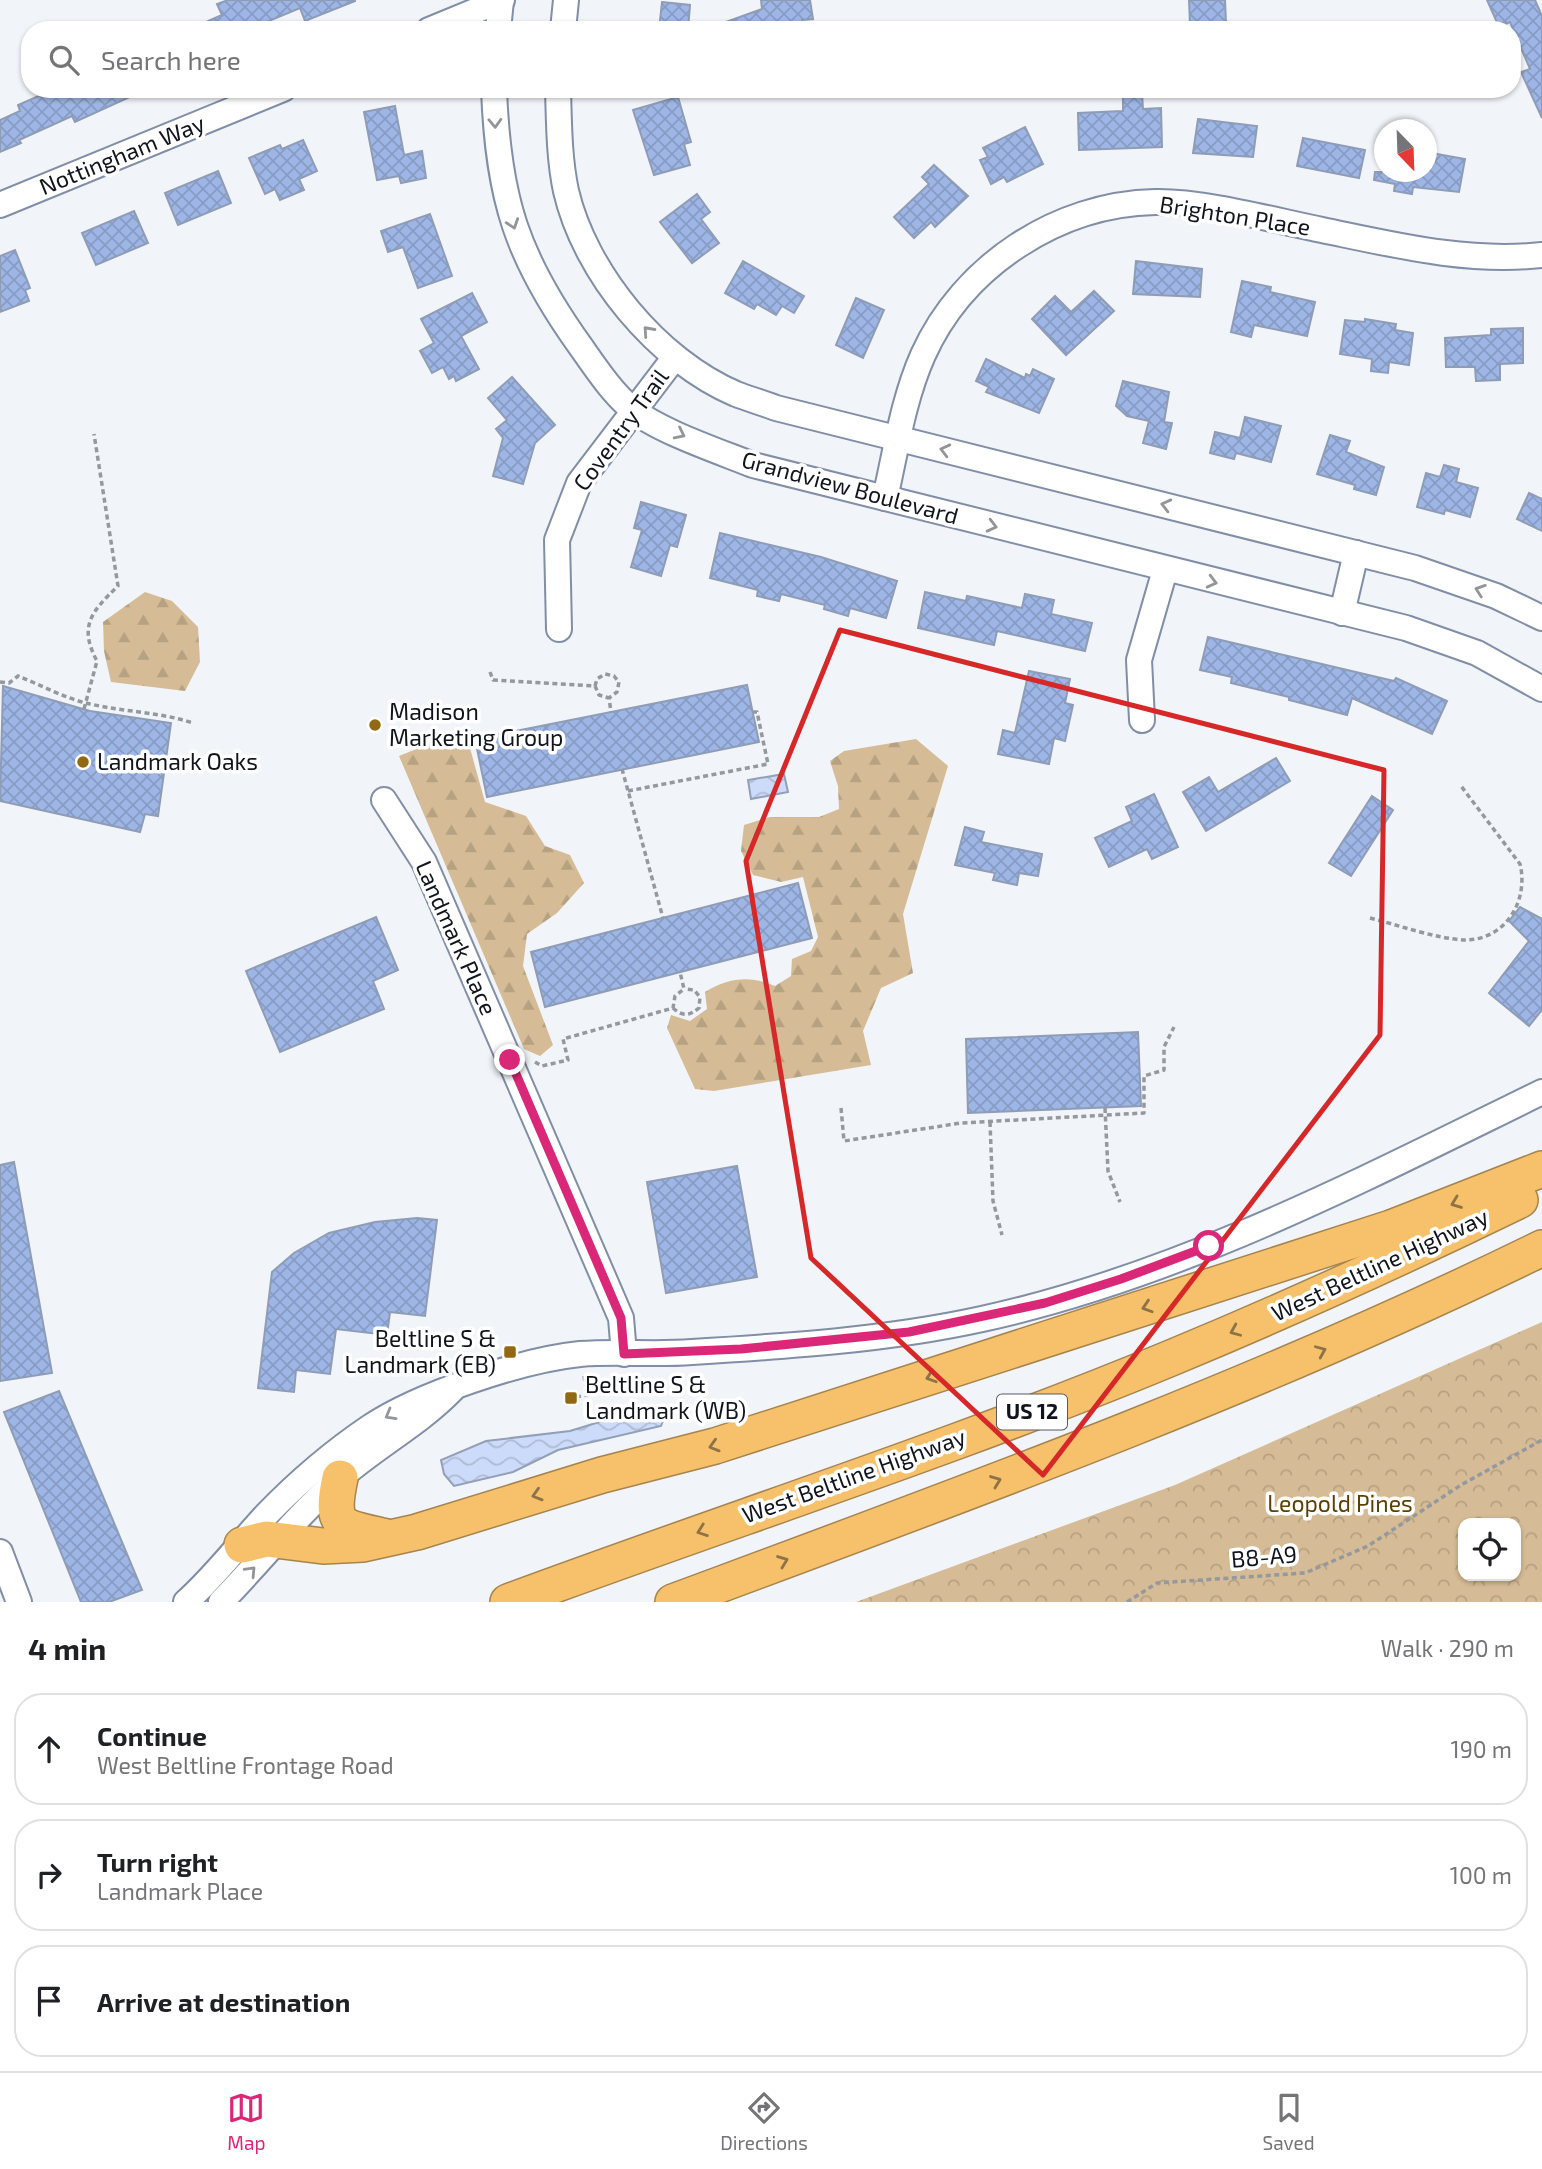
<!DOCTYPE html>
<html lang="en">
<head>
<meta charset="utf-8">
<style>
  :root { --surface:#fff; --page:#f6f6f6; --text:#202124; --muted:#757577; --line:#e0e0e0; --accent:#db2777 }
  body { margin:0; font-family:"Exo 2",sans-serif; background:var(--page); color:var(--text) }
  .controls { position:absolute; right:21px; bottom:21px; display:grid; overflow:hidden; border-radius:14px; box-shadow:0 2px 5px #0004 }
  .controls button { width:63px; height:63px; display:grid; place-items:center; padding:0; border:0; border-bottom:2px solid var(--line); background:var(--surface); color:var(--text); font:35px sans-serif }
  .compass { position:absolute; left:1374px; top:119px; width:63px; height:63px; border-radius:50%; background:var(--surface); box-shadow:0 2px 5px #0004; rotate:157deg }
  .stop { position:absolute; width:21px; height:21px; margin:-16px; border:5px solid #db2777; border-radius:50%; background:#fff }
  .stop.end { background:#db2777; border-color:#fff; box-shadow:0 2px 7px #0008 }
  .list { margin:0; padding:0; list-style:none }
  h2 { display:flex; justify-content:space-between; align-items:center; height:91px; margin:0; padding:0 28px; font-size:30px }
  h2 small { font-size:23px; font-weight:400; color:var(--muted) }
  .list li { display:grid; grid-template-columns:46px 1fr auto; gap:21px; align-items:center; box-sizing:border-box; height:112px; margin:0 14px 14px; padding:0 14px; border:2px solid var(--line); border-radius:28px }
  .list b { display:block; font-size:26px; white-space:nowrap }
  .list p { margin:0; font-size:23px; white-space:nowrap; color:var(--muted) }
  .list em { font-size:23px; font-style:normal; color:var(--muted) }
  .icon { flex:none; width:38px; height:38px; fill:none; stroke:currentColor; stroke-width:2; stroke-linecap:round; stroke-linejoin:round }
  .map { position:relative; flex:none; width:1542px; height:1602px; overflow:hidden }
  .search { position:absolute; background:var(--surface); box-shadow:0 2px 5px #0004; left:21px; right:21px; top:21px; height:77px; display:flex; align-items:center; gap:18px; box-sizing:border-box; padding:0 24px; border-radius:28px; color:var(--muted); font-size:26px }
  .sheet { height:469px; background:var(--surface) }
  nav { display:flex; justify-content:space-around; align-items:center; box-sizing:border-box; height:98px; border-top:2px solid var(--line); background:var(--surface); font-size:19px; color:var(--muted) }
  nav a { display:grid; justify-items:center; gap:4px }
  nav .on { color:var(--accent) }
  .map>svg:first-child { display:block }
  .forest { fill:url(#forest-firs) }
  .park { fill:url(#park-crowns); fill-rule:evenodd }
  .water { fill:url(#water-waves); stroke:#939fb7; stroke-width:2 }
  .building { fill:url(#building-cross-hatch); stroke:#8f9cb6; stroke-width:2 }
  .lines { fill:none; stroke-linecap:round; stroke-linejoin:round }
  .minor-casing { stroke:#818ea6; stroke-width:28 }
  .highway-casing { stroke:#a5844f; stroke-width:38 }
  .path { stroke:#94989f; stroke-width:3.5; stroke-dasharray:5 3.5; stroke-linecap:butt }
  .minor { stroke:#fff; stroke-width:24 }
  .highway { stroke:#f6c16a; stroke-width:35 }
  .oneway { stroke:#939599 }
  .oneway2 { stroke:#8e7347 }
  .route { stroke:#db2777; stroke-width:9 }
  .marked { fill:none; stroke:#d62828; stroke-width:5; stroke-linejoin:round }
  .poi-dot { fill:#936813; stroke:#fff; stroke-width:2.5 }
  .labels { text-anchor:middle; stroke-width:7; stroke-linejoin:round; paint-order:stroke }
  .shield { fill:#fff; stroke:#575a61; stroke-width:2 }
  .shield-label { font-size:21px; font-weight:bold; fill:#0f141d }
  .street-label { font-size:23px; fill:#0f141d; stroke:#fff }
  .poi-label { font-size:23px; fill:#0f141d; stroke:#fff; text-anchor:start }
  .park-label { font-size:23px; fill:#5d3f00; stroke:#fff }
</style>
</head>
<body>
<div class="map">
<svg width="1542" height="1602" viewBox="0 0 1542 1602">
  <defs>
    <pattern id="forest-firs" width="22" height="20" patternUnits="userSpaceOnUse" patternTransform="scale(1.75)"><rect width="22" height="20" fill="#d5bc96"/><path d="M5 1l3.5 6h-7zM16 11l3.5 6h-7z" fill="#b6a181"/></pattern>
    <pattern id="park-crowns" width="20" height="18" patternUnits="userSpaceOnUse" patternTransform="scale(1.75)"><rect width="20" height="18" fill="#d5bc96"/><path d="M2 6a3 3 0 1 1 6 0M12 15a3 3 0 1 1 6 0" fill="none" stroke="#b6a181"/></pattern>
    <pattern id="water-waves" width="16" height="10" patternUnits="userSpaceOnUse" patternTransform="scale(1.75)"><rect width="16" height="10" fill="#ccdbf9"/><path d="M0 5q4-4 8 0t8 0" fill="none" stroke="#aebbd5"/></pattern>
    <pattern id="building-cross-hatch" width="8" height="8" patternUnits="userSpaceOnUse" patternTransform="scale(1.75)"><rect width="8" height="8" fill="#9eb6e5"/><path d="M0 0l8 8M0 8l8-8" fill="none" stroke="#879cc4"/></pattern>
  </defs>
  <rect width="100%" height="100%" fill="#f1f4f9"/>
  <g class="forest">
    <path d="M 145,592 L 172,601 L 198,627 L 200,662 L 185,691 L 111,682 L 104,651 L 103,622 Z"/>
    <path d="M 441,739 L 468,741 L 485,802 L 526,816 L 545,846 L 570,855 L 584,883 L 557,913 L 527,934 L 523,966 L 553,1045 L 540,1056 L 524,1049 L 399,756 Z"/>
    <path d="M 916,739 L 948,766 L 903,914 L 913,973 L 881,988 L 863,1031 L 871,1065 L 714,1091 L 695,1089 L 667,1028 L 671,1015 L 690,1021 L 707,1009 L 705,992 C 728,978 750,975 775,986 L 791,976 L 792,959 L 811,951 L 818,937 L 803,877 L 781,882 L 753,875 L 741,851 L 744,825 L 770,817 L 819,817 L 839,809 L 838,786 L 830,761 L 844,751 Z"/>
  </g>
  <path class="park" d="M 1542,1322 L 1542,1602 L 856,1602 L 1175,1485 ZM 1463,1523 L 1516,1523 L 1516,1576 L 1463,1576 Z"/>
  <g class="water">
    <path d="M 784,774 L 788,792 L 751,799 L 748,780 Z"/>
    <path d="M 654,1410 L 665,1416 L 661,1426 L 558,1450 L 513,1472 L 454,1486 L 444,1474 L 441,1460 L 486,1441 L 570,1431 L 635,1411 Z"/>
  </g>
  <g class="building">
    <path d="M 228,0 L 355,0 L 355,1 L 305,21 L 300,8 L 247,30 L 188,30 L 222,15 L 217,4 Z"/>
    <path d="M 761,0 L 810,0 L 813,19 L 802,20 L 803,30 L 712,30 L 712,27 L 762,9 Z"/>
    <path d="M 1189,0 L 1225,0 L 1226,23 L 1190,25 Z"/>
    <path d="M 1487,0 L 1535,0 L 1542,16 L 1542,118 L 1521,72 L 1530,69 L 1510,22 L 1499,27 Z"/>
    <path d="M 662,2 L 690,5 L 688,30 L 659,30 Z"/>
    <path d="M 39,89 L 147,89 L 75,122 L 72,116 L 19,140 L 21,143 L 0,152 L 0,120 L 20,111 L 18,105 L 41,95 Z"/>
    <path d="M 1123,94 L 1142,94 L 1143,109 L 1161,108 L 1162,147 L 1079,150 L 1078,113 L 1123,111 Z"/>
    <path d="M 678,97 L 691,142 L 684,144 L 690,165 L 654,175 L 633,110 Z"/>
    <path d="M 395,106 L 404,155 L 422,151 L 426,178 L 401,183 L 399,176 L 377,180 L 364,112 Z"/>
    <path d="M 1198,119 L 1257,126 L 1253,157 L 1193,153 Z"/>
    <path d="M 1025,127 L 1043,164 L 1007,182 L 1004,177 L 991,184 L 980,160 L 988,157 L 983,148 Z"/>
    <path d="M 1303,138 L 1365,150 L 1359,178 L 1297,166 Z"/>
    <path d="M 303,140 L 317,171 L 299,179 L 304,190 L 280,200 L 275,189 L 265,194 L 249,158 L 280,145 L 282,149 Z"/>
    <path d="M 1426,152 L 1465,159 L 1459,192 L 1413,187 L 1412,194 L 1394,191 L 1395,184 L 1374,180 L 1375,172 L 1426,172 Z"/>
    <path d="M 934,165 L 968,196 L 935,227 L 931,222 L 914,238 L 894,217 L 929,184 L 922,177 Z"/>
    <path d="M 218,171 L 231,203 L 178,225 L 165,193 Z"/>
    <path d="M 697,194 L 710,212 L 701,219 L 719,243 L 692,263 L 660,222 Z"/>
    <path d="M 134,211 L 148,243 L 96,265 L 82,233 Z"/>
    <path d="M 430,214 L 452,276 L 418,288 L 403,247 L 388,252 L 381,231 Z"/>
    <path d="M 15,250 L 30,288 L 25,290 L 29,301 L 0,312 L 0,256 Z"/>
    <path d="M 743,261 L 804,296 L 794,313 L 782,306 L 776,315 L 757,304 L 754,309 L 725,293 Z"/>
    <path d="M 1136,261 L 1202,269 L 1200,297 L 1133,294 Z"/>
    <path d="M 1242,281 L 1271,287 L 1270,292 L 1315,302 L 1307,336 L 1254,325 L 1251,337 L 1231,332 Z"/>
    <path d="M 1094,291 L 1114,311 L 1066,355 L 1032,319 L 1055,296 L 1071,312 Z"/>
    <path d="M 472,293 L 487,322 L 461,336 L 479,369 L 456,381 L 454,376 L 449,379 L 443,367 L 432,373 L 420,351 L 434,343 L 421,319 Z"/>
    <path d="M 856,298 L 884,310 L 863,358 L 836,345 Z"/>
    <path d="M 1365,319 L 1396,324 L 1395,330 L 1413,333 L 1409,365 L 1389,362 L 1388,373 L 1371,371 L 1372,359 L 1340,354 L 1345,320 L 1365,322 Z"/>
    <path d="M 1523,328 L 1523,363 L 1500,364 L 1500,380 L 1476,381 L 1475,367 L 1446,367 L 1445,338 L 1491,335 L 1491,329 Z"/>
    <path d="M 986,359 L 1025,378 L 1026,374 L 1030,376 L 1033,369 L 1054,379 L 1039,413 L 986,392 L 989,387 L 976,381 Z"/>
    <path d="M 512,377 L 555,425 L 535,443 L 523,484 L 493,476 L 503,438 L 496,429 L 507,420 L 488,398 Z"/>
    <path d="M 1123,381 L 1169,392 L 1164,422 L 1172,423 L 1166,449 L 1143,443 L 1149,421 L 1127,416 L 1116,406 Z"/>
    <path d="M 1245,417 L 1281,426 L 1271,462 L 1236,453 L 1234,459 L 1210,453 L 1215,432 L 1240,438 Z"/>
    <path d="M 1330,435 L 1350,441 L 1346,452 L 1384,467 L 1376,495 L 1354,489 L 1355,485 L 1317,474 Z"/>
    <path d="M 1444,465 L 1459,469 L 1456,482 L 1478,488 L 1470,517 L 1445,510 L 1444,514 L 1417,507 L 1426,473 L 1440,477 Z"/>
    <path d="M 1529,493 L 1542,499 L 1542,531 L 1517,519 Z"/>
    <path d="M 641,502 L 686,515 L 677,547 L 670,545 L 661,576 L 631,567 L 642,530 L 634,528 Z"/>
    <path d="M 720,533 L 821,557 L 897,581 L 886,618 L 850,608 L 848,616 L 824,609 L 825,605 L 781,594 L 779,601 L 757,596 L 758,590 L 710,578 Z"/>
    <path d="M 925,592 L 966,601 L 967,596 L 1022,608 L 1025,594 L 1054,600 L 1051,614 L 1092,623 L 1085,651 L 997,631 L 994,645 L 918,628 Z"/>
    <path d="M 1208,637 L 1394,681 L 1396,678 L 1447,701 L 1432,734 L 1352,698 L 1347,715 L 1289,700 L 1289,697 L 1231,683 L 1232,677 L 1200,670 Z"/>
    <path d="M 1029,671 L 1070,679 L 1065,703 L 1073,705 L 1065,741 L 1054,738 L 1049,764 L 998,754 L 1003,730 L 1015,733 Z"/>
    <path d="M 747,685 L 759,742 L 487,797 L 475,739 Z"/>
    <path d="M 3,686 L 90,711 L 171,723 L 158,816 L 145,814 L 140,832 L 0,801 Z"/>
    <path d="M 1276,758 L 1290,781 L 1206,831 L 1183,792 L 1209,777 L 1218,792 Z"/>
    <path d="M 1154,794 L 1178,847 L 1152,859 L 1147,849 L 1109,867 L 1095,838 L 1132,821 L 1126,807 Z"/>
    <path d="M 1372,796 L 1393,810 L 1351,876 L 1329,863 Z"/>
    <path d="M 965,827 L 984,832 L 981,842 L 1042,854 L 1038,876 L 1019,873 L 1017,885 L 993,880 L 995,873 L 955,865 Z"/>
    <path d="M 798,883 L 812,938 L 545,1007 L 531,952 Z"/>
    <path d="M 1520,907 L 1542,919 L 1542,1010 L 1529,1026 L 1489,993 L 1529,941 L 1509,921 Z"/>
    <path d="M 376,917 L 398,970 L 373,981 L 384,1009 L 280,1052 L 246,971 Z"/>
    <path d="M 1138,1032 L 1141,1106 L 968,1113 L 966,1039 Z"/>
    <path d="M 14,1162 L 52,1373 L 0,1381 L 0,1165 Z"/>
    <path d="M 737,1166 L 757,1277 L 666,1293 L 647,1182 Z"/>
    <path d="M 417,1218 L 437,1220 L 425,1316 L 390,1312 L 387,1335 L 336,1329 L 330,1374 L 296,1370 L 294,1392 L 258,1388 L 272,1272 L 294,1253 L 329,1233 L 375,1222 Z"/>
    <path d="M 59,1391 L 142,1590 L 109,1602 L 81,1602 L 4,1412 Z"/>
  </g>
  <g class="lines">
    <defs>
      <g id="minor">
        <path d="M 429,30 L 502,0"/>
        <path d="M 498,30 L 501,0"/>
        <path d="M 563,30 L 566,0"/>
        <path d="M 494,89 C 498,199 517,258 581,347 C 595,367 613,394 632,409 C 658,431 721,452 753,465 L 1406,628 L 1477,653 L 1542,689"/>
        <path d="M 558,89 C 559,123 559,158 566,191 C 585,273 658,361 736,394 C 749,399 763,403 776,408 L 1415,568 L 1496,596 L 1542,618"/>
        <path d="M 0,205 L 283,89"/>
        <path d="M 885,498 C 896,450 903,400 923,355 C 963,266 1057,204 1155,202 C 1203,201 1273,220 1322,230 C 1395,245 1467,263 1542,255"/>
        <path d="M 1342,613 L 1356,553"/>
        <path d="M 559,629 L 557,540 L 579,483 L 675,357"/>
        <path d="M 1142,720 L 1139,660 L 1165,570"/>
        <path d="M 384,800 L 424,862 L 621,1318 L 624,1354"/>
        <path d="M 0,1552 L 19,1602"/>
        <path d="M 186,1602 C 216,1575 239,1544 267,1514 C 298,1482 333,1452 370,1427 C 418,1395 521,1360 580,1354 C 617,1351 655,1355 692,1352 C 789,1346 886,1340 982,1319 C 1179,1276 1362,1180 1542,1092"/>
        <path d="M 221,1602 C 261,1561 296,1516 339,1479 C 375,1447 419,1424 452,1390"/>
      </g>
      <g id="highway">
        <path d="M 340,1478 C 329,1529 341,1526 386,1537"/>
        <path d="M 242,1545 L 267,1539 L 323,1546 L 363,1544 L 417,1532 L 602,1475 L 715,1446 L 1391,1228 L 1542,1169"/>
        <path d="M 508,1602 C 729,1520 954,1448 1171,1358 C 1289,1309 1405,1256 1520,1200"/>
        <path d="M 673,1602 C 967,1493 1261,1386 1542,1248"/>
      </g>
    </defs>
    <use href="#minor" class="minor-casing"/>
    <use href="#highway" class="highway-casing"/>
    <g class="path">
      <path d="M 490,672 L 493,680 L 595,686 L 599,695 L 609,698 L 611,712"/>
      <path d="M 0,682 L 9,683 L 18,676 C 41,685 66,699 90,704 C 125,712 160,712 193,723"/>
      <path d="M 595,686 L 597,679 L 605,674 L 614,676 L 619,682 L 617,692 L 609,698"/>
      <path d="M 84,709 L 97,661 C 78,626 92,611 118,586 L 94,434"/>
      <path d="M 622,769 L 663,918"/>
      <path d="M 628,791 L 768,764 L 757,712 L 753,712"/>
      <path d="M 1370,918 C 1398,925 1437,939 1465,940 C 1506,940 1529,900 1520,864 L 1461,786"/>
      <path d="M 673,1008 C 683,1017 689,1016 699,1008 L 700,997 L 694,990 L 685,989"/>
      <path d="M 535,1062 L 542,1066 L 568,1060 L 563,1039 L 673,1008 L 675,996 L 684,989 L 680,972"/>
      <path d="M 841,1108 L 844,1141 L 961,1123 L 1144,1113 L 1144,1076 L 1164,1070 L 1164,1047 L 1174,1027"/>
      <path d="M 1105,1108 L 1108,1171 L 1120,1202"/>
      <path d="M 990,1122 L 993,1201 L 1002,1235"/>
      <path d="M 576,1397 L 587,1395 L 584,1376"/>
      <path d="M 1127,1602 L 1157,1583 L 1305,1573 L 1368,1546 L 1461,1485 L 1542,1440"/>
    </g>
    <use href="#minor" class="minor"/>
    <use href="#highway" class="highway"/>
  </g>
  <defs><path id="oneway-chevron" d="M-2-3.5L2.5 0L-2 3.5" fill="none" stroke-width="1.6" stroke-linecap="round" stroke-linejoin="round" transform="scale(1.75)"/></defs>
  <g class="oneway">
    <use href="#oneway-chevron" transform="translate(495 123) rotate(88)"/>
    <use href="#oneway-chevron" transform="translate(513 224) rotate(71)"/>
    <use href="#oneway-chevron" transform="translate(648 331) rotate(-132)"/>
    <use href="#oneway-chevron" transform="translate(680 434) rotate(26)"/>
    <use href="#oneway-chevron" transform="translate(945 450) rotate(-166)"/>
    <use href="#oneway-chevron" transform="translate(1166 505) rotate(-166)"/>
    <use href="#oneway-chevron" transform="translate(992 526) rotate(14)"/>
    <use href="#oneway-chevron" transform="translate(1212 582) rotate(14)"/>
    <use href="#oneway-chevron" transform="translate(1480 590) rotate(-161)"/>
    <use href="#oneway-chevron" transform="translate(390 1415) rotate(150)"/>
    <use href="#oneway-chevron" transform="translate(251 1571) rotate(-47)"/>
  </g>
  <g class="oneway2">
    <use href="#oneway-chevron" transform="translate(1456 1203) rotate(159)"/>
    <use href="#oneway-chevron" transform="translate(1147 1307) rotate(162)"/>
    <use href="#oneway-chevron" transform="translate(1235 1331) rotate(157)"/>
    <use href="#oneway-chevron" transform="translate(1321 1351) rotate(-23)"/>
    <use href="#oneway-chevron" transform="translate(931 1377) rotate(162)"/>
    <use href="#oneway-chevron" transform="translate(714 1446) rotate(163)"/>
    <use href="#oneway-chevron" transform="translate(996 1481) rotate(-21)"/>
    <use href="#oneway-chevron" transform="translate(537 1495) rotate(163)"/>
    <use href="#oneway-chevron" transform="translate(702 1531) rotate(160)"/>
    <use href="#oneway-chevron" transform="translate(783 1561) rotate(-21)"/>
  </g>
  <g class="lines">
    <path class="route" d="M 510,1060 L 621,1318 L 624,1354 L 741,1349 L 909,1332 L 1045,1303 L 1121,1279 L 1209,1246"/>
  </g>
  <path class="marked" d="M 840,630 L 1384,770 L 1380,1035 L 1043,1475 L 811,1258 L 746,861 Z"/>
  <g class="poi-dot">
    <circle cx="375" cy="725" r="7"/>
    <circle cx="83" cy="762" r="7"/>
    <rect x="503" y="1345" width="14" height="14" rx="3.5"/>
    <rect x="564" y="1391" width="14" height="14" rx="3.5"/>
  </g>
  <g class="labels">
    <rect class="shield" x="997" y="1394.5" width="70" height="35" rx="5"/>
    <g class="shield-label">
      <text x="1032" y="1419">US 12</text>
    </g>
    <g class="street-label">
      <text transform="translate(122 155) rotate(-22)" y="8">Nottingham Way</text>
      <text transform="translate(1235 216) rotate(9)" y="8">Brighton Place</text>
      <text transform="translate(621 430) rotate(-54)" y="8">Coventry Trail</text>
      <text transform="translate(850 488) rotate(15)" y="8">Grandview Boulevard</text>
      <text transform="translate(456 938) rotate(66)" y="8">Landmark Place</text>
      <text transform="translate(1380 1265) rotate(-25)" y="8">West Beltline Highway</text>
      <text transform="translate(854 1476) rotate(-20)" y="8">West Beltline Highway</text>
      <text transform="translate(1264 1557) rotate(-5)" y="8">B8-A9</text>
    </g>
    <g class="poi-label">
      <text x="389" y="720">Madison<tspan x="389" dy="26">Marketing Group</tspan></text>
      <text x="97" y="770">Landmark Oaks</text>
      <text x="496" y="1347" text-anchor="end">Beltline S &amp;<tspan x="496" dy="26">Landmark (EB)</tspan></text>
      <text x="585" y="1393">Beltline S &amp;<tspan x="585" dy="26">Landmark (WB)</tspan></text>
    </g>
    <g class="park-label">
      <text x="1340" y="1512">Leopold Pines</text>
    </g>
  </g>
</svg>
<div class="controls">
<button><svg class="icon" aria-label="locate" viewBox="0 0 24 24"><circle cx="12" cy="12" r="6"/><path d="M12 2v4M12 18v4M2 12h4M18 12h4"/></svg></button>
</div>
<svg class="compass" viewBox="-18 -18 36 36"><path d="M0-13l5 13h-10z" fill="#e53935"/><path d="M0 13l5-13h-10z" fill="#757577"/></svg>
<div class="stop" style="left:1209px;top:1246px"></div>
<div class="stop end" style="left:510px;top:1060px"></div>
<div class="search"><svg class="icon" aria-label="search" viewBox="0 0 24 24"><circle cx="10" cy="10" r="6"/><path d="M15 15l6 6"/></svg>Search here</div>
</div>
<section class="sheet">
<h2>4 min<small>Walk · 290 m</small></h2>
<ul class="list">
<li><svg class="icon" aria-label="ahead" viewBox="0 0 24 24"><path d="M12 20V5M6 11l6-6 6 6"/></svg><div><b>Continue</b><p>West Beltline Frontage Road</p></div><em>190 m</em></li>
<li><svg class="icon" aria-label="right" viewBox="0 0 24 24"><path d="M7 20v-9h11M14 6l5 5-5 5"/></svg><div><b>Turn right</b><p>Landmark Place</p></div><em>100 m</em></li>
<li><svg class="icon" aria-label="arrive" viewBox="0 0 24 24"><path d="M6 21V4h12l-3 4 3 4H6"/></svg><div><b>Arrive at destination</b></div></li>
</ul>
</section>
<nav>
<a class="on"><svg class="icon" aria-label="map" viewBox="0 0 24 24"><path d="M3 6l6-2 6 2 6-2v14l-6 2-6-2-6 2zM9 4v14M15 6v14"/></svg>Map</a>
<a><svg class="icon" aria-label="directions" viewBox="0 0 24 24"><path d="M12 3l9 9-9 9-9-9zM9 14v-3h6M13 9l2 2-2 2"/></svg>Directions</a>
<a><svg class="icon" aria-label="saved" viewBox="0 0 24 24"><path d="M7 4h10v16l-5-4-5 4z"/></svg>Saved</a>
</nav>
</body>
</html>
